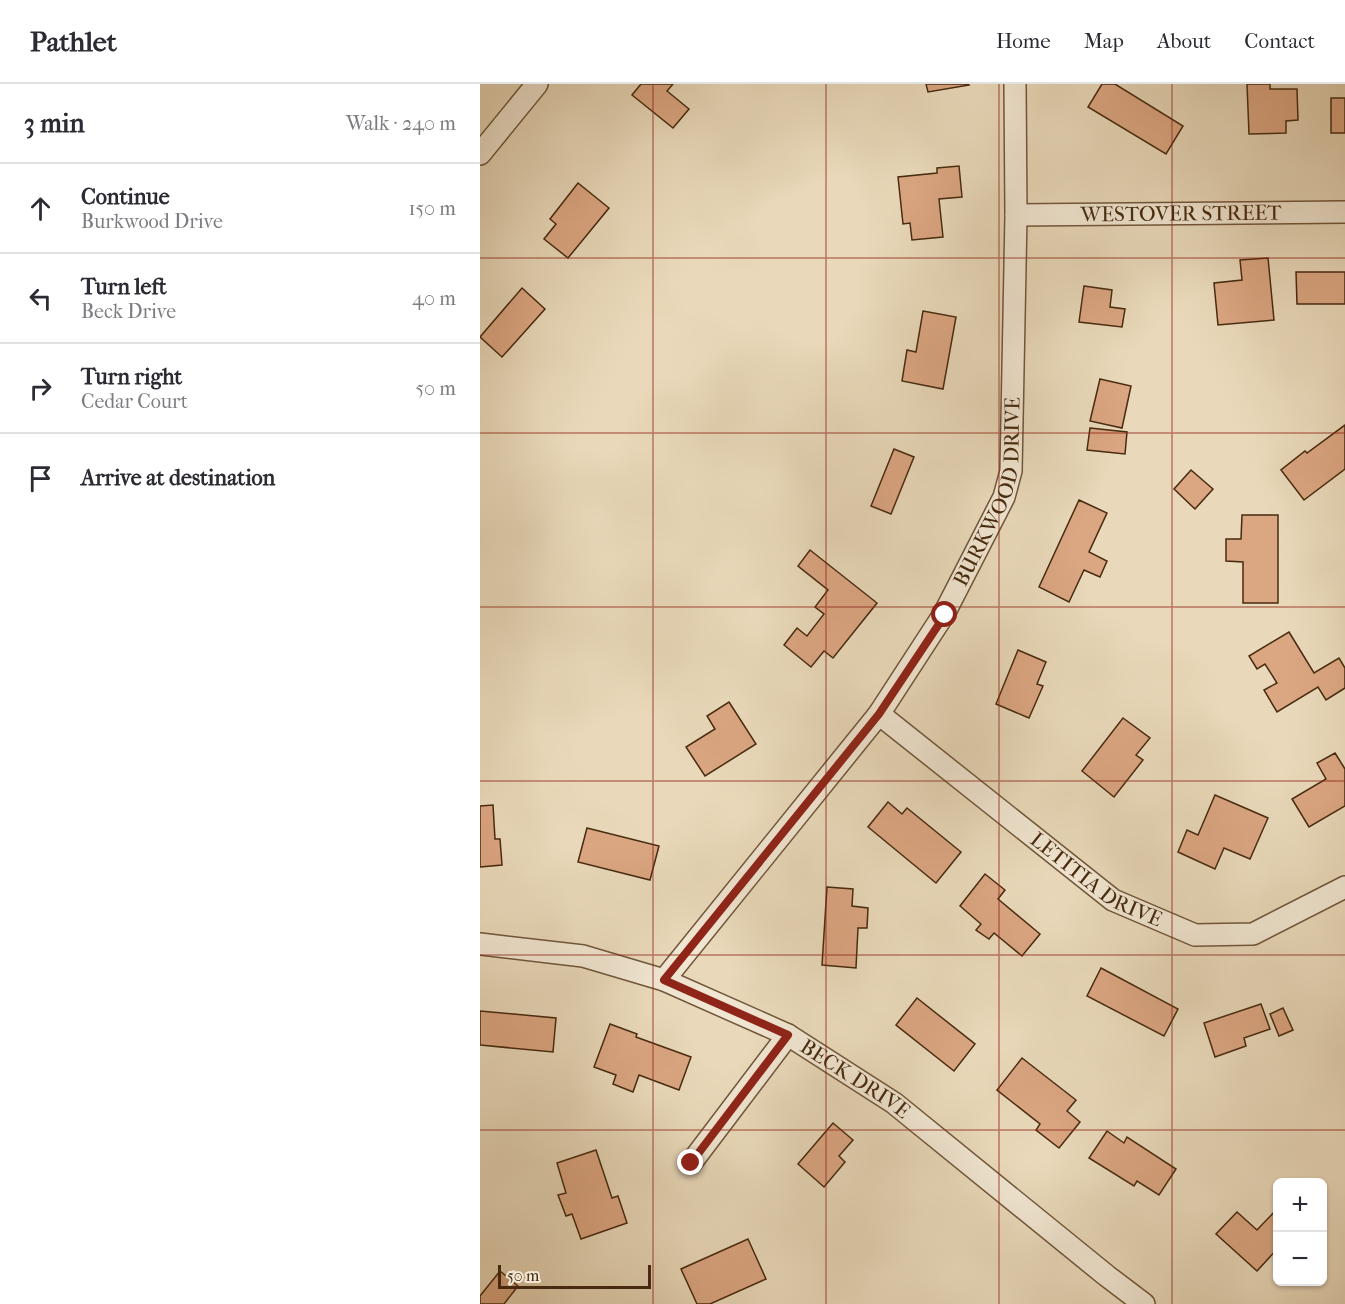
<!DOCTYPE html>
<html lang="en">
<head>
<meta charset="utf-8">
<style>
  :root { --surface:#fff; --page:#f2f2f3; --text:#2b2b33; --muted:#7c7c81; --line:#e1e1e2 }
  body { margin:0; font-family:"IM FELL French Canon",serif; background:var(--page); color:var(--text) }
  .controls { position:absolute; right:18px; bottom:18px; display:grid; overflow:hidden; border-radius:9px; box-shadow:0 2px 4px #0004 }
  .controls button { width:54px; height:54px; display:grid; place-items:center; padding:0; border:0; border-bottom:2px solid var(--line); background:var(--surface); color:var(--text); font:30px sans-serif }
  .scale { position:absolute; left:18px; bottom:15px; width:153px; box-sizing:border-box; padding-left:6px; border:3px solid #472a0f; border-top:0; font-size:16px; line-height:21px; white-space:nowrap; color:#472a0f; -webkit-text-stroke:4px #f1e6d2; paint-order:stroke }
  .stop { position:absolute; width:18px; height:18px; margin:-14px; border:4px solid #8f2418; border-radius:50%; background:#fff }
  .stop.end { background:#8f2418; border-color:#fff; box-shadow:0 2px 6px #0008 }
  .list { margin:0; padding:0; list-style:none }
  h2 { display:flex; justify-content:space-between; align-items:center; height:78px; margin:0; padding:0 24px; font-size:26px }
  h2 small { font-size:20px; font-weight:400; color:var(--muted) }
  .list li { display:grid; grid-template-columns:39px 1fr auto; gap:18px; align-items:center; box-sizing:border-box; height:90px; padding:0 24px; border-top:2px solid var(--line) }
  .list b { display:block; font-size:22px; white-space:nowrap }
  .list p { margin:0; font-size:20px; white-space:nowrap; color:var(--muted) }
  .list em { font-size:20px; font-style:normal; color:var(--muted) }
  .icon { flex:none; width:33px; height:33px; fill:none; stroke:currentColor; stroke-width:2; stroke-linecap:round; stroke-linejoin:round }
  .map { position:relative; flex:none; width:865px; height:1220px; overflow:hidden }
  header { display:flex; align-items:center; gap:36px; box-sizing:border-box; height:84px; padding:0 30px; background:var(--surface); border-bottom:2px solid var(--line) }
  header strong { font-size:28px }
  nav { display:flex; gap:33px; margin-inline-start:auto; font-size:21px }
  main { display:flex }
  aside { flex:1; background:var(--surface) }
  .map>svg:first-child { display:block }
  .building { fill:#dba682; stroke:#472a0f; stroke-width:1.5 }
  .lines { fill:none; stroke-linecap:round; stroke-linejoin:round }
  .minor-casing { stroke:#70563a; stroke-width:24 }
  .minor { stroke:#f1e6d2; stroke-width:21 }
  .route { stroke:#8f2418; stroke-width:8 }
  .grid { fill:none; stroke:#8f2418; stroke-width:1.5; stroke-opacity:0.55 }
  .labels { text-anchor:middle; stroke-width:5; stroke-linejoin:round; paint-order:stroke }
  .street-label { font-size:21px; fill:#472a0f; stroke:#f1e6d2 }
</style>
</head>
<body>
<header>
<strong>Pathlet</strong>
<nav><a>Home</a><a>Map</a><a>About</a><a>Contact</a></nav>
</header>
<main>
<aside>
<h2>3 min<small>Walk · 240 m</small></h2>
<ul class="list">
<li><svg class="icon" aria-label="ahead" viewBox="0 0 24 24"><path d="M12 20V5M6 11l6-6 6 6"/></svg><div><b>Continue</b><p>Burkwood Drive</p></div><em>150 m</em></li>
<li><svg class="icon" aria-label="left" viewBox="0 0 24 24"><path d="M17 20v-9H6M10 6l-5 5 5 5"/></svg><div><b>Turn left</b><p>Beck Drive</p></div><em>40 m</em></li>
<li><svg class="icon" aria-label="right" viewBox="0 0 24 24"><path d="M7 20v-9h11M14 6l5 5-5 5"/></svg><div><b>Turn right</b><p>Cedar Court</p></div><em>50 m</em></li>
<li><svg class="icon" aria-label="arrive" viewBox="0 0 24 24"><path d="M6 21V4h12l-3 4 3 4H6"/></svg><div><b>Arrive at destination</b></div></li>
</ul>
</aside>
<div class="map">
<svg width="865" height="1220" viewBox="0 0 865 1220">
  <rect width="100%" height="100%" fill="#e9d9ba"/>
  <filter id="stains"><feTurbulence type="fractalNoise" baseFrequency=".00333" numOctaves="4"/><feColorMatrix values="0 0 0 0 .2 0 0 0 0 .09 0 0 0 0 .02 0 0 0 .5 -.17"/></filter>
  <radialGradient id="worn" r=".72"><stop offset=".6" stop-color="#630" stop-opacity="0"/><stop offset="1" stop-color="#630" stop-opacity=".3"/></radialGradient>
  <g class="building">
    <path d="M 161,0 L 193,0 L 187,7 L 209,25 L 193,44 L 152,11 Z"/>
    <path d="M 446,0 L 488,0 L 489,1 L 448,8 Z"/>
    <path d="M 622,0 L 635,0 L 703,42 L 686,70 L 608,23 Z"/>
    <path d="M 767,0 L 790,0 L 790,5 L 817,5 L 818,36 L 806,37 L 806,49 L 769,50 Z"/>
    <rect x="851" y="14" width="14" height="35"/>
    <path d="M 479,82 L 482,113 L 459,115 L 463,153 L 432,156 L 430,139 L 423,140 L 418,93 L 457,89 L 457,84 Z"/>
    <path d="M 98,99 L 129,124 L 88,174 L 64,155 L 76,140 L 70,135 Z"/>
    <path d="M 788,174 L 794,236 L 738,241 L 734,199 L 762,196 L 760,176 Z"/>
    <path d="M 816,188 L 865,188 L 865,220 L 817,220 Z"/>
    <path d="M 604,202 L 632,206 L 630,223 L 645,225 L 642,243 L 599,238 Z"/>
    <path d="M 42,204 L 65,225 L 22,273 L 0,253 Z"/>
    <path d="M 443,227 L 476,233 L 463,305 L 422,297 L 427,266 L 436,268 Z"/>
    <path d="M 620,295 L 651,302 L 642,344 L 610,337 Z"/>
    <path d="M 865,341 L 865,385 L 824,416 L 801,386 L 825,367 L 827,369 Z"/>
    <path d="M 610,344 L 647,348 L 645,370 L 607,366 Z"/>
    <path d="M 414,365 L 434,373 L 411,430 L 391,422 Z"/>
    <path d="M 711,386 L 733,405 L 715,425 L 694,405 Z"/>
    <path d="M 599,416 L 627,429 L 609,468 L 627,477 L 620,493 L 604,486 L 589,518 L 559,503 Z"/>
    <path d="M 762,431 L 798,431 L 798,519 L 763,519 L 763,478 L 746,477 L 746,455 L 761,455 Z"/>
    <path d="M 330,466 L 397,519 L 353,574 L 344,567 L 331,583 L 304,561 L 317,544 L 327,552 L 344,530 L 335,523 L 348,506 L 318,482 Z"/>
    <path d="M 809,548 L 834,589 L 859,574 L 865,584 L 865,604 L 846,616 L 838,603 L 797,628 L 784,606 L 797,599 L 785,580 L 777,585 L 769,572 Z"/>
    <path d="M 538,566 L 566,578 L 557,600 L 563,602 L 549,634 L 516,620 Z"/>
    <path d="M 249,618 L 276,660 L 225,692 L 206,663 L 235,645 L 227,632 Z"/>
    <path d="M 643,634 L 670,654 L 656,671 L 663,676 L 634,713 L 602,687 Z"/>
    <path d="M 855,669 L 865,685 L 865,722 L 829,743 L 812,715 L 846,695 L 837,679 Z"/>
    <path d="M 735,711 L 788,734 L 770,775 L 744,764 L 735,785 L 698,768 L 707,746 L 718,751 Z"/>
    <path d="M 408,718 L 422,730 L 427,724 L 481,768 L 456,799 L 388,743 Z"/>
    <path d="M 13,721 L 15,755 L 20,755 L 22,781 L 0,783 L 0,722 Z"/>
    <path d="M 107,744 L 179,762 L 170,796 L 98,778 Z"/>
    <path d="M 505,790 L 525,806 L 518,815 L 560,850 L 542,872 L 514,849 L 509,855 L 496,846 L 501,840 L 480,822 Z"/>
    <path d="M 347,803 L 373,805 L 372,822 L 388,824 L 387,844 L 378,844 L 376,884 L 342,881 Z"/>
    <path d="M 621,884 L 698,925 L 684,952 L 607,912 Z"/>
    <path d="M 437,914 L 495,960 L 474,987 L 416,941 Z"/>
    <path d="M 781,920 L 790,945 L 764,954 L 766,962 L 735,973 L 724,939 Z"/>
    <path d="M 803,924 L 813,946 L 799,952 L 790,930 Z"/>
    <path d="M 0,927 L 76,934 L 73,968 L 0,961 Z"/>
    <path d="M 130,940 L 157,950 L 156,953 L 211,973 L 199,1006 L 159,991 L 153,1008 L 133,1000 L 136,991 L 114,983 Z"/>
    <path d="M 542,974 L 596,1016 L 587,1027 L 600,1038 L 579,1064 L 556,1046 L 560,1040 L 517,1006 Z"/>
    <path d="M 353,1039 L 373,1056 L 359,1072 L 365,1078 L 344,1103 L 318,1080 Z"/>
    <path d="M 627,1047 L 644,1059 L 647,1053 L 696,1085 L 679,1111 L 657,1097 L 654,1102 L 609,1074 Z"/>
    <path d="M 116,1066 L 132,1114 L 138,1112 L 147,1139 L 101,1155 L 92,1130 L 86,1132 L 78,1111 L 86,1109 L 77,1079 Z"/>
    <path d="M 798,1124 L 798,1164 L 777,1187 L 736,1150 L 757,1128 L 777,1146 Z"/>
    <path d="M 268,1155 L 286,1195 L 230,1220 L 217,1220 L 201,1185 Z"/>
    <path d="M 20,1187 L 38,1202 L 24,1220 L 0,1220 L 0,1212 Z"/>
  </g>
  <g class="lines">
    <defs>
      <g id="minor">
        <path d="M 0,70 L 57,0"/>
        <path id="s1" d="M 536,131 L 865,128"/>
        <path id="s2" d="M 399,630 L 633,816 L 715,851 L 773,850 L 865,803"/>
        <path id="s3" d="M 0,860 L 103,872 L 184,896 L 308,951 L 414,1019 L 627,1192 L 664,1220"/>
        <path id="s4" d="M 184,896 L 399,630 L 464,530 L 524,413 L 531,387 L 536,131 L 535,0"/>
        <path d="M 211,1079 L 308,951"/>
      </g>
    </defs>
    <use href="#minor" class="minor-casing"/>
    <use href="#minor" class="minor"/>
  </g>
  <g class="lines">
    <path class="route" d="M 211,1079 L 308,951 L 184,896 L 399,630 L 465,531"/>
  </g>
  <path class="grid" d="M 173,0 L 173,1220M 346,0 L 346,1220M 519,0 L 519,1220M 692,0 L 692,1220M 0,174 L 865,174M 0,349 L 865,349M 0,523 L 865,523M 0,697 L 865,697M 0,871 L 865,871M 0,1046 L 865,1046"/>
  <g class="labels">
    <g class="street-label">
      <text dy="7" stroke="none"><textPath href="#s1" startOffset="165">WESTOVER STREET</textPath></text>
      <text dy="7" stroke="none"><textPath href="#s4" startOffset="594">BURKWOOD DRIVE</textPath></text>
      <text dy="7" stroke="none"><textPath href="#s2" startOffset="274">LETITIA DRIVE</textPath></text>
      <text dy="7" stroke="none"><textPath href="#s3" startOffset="404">BECK DRIVE</textPath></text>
    </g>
  </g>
  <rect width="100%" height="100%" filter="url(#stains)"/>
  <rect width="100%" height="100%" fill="url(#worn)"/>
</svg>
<div class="controls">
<button>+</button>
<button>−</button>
</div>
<div class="scale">50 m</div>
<div class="stop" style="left:465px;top:531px"></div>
<div class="stop end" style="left:211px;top:1079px"></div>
</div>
</main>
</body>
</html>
